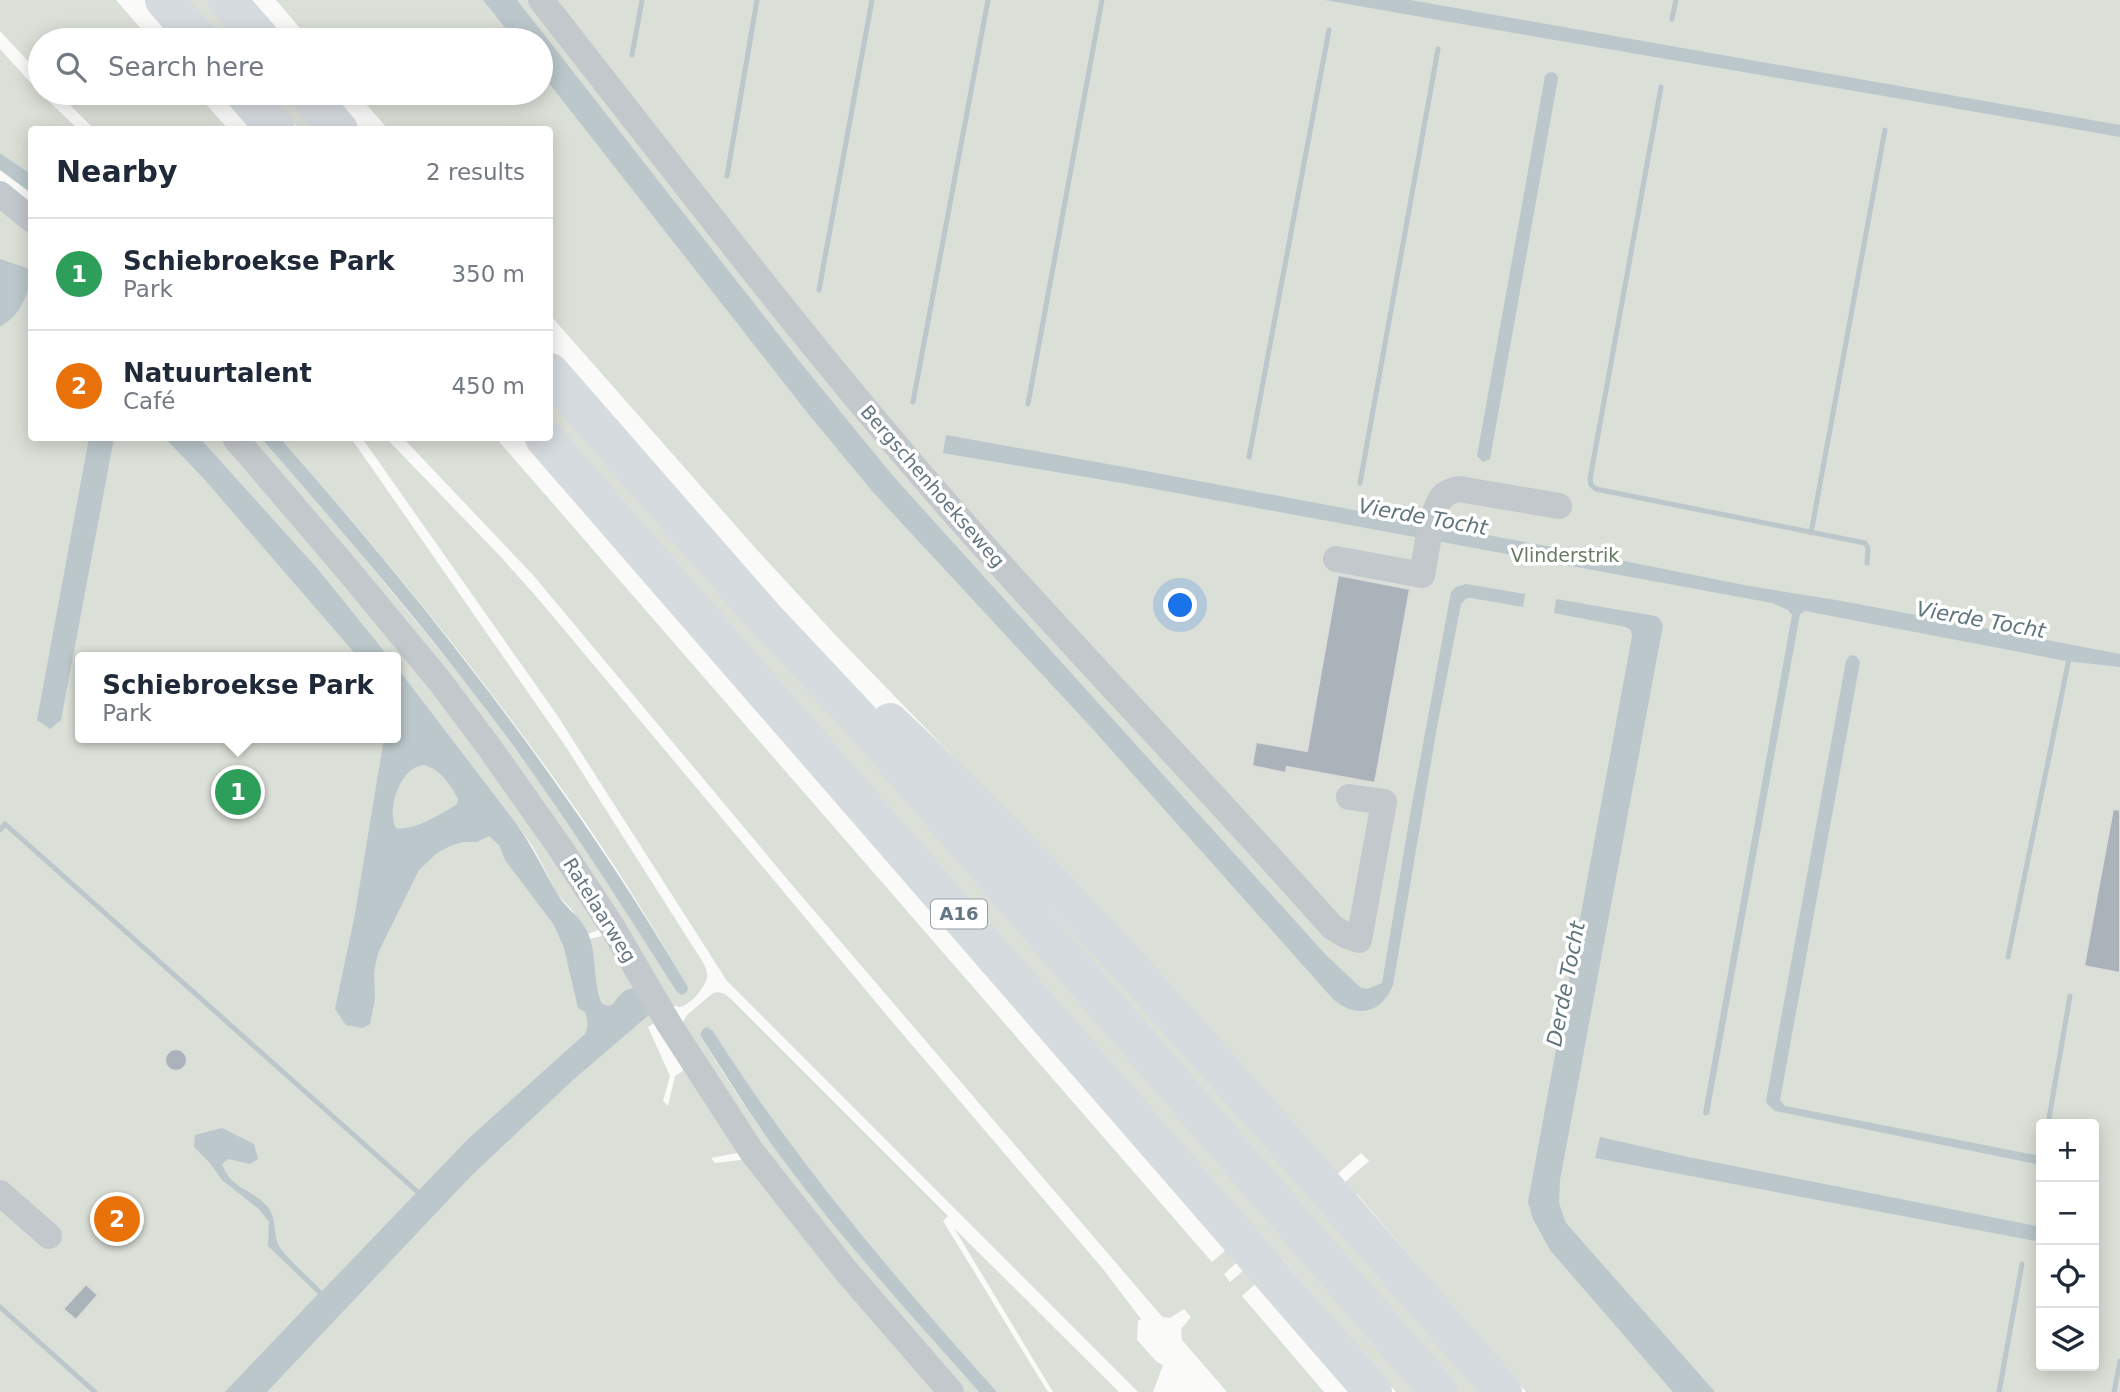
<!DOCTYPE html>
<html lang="en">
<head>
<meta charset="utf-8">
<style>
  :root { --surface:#fff; --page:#f2f2f3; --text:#1f2937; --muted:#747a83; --line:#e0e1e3; --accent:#d93025 }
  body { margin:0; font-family:"DejaVu Sans",sans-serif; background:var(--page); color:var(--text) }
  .controls { position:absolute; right:21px; bottom:21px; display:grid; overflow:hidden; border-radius:7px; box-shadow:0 4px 18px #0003 }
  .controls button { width:63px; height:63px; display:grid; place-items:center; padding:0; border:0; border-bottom:2px solid var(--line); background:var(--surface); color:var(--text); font:35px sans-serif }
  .you { position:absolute; left:1181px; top:606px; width:24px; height:24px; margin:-18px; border:5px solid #fff; border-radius:50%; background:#1a73e8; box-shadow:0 0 0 10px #1a73e833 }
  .badge { display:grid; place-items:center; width:46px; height:46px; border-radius:50%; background:var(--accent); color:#fff; font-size:23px; font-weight:700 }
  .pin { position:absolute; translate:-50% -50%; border:4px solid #fff; box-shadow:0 2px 7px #0006 }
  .popup { position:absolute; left:75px; top:652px; width:326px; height:91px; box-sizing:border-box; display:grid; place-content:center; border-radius:7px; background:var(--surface); filter:drop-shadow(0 2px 5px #0005); font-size:23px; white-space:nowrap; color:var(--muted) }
  .popup b { font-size:26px; color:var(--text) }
  .popup::after { content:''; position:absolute; left:50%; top:100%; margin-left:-14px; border:14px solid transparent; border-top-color:var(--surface) }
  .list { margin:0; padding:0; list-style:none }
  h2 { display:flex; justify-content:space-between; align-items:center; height:91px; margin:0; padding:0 28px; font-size:30px }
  h2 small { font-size:23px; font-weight:400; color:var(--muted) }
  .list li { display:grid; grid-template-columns:46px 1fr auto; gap:21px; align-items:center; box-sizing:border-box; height:112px; padding:0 28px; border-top:2px solid var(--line) }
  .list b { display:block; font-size:26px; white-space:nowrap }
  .list p { margin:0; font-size:23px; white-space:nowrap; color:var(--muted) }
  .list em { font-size:23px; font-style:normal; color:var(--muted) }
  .icon { flex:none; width:38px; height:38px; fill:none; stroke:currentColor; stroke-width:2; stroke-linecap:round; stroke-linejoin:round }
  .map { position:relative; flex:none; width:2120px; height:1392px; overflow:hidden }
  .search { position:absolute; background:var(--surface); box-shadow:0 4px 18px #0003; left:28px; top:28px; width:525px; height:77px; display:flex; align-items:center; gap:18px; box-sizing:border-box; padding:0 24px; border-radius:38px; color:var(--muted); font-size:26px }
  .panel { position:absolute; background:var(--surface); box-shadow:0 4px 18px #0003; left:28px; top:126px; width:525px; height:315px; border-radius:7px }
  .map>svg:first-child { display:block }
  .green { fill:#dadfd7; fill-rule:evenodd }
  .water { fill:#bbc7cb; fill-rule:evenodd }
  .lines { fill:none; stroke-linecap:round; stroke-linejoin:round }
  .stream { stroke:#bbc7cb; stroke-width:5 }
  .building { fill:#aab3b9; stroke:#dcdcda; stroke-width:2 }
  .minor { stroke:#c3c8cc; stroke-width:26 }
  .highway { stroke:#d6dbdf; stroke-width:38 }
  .labels { text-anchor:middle; stroke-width:7; stroke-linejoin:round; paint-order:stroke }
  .shield { fill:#fff; stroke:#939fa8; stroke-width:2 }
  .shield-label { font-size:18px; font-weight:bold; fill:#657683 }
  .street-label { font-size:19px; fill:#657683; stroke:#fff }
  .park-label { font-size:19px; fill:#687a64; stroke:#fff }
  .water-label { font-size:21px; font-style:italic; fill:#60757c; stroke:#fff }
</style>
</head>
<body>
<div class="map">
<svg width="2120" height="1392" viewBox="0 0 2120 1392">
  <rect width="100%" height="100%" fill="#fafaf8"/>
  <g class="green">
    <path d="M 0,0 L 116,0 L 151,40 L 40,40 L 40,74 L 0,31 Z"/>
    <path d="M 186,0 L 207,0 L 242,40 L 221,40 Z"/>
    <path d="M 276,0 L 2120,0 L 2120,1392 L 1526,1392 L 1357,1194 L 1332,1216 L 1485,1392 L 1458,1392 L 1317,1229 L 1416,1392 L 1396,1392 L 1283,1259 L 1242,1296 L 1324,1392 L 1227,1392 L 1182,1340 L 1181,1329 L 1191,1317 L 1184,1309 L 1170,1318 L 1163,1317 L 1158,1312 L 798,892 L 533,575 L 403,438 L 496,438 L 1212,1262 L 1253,1226 L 550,418 L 550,394 L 992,842 L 1078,885 L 841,641 L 758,551 L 550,315 L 550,130 L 388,129 L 356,93 L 541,93 L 541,40 L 310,40 ZM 2041,1124 L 2094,1124 L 2094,1366 L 2041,1366 ZM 1361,1153 L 1369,1161 L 1321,1203 L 1314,1195 ZM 1264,1238 L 1271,1247 L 1230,1282 L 1224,1274 Z"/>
    <path d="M 0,49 L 40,93 L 78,129 L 32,130 L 31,174 L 0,153 Z"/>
    <path d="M 58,93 L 196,93 L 228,129 L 94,129 Z"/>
    <path d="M 267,93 L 287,93 L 319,129 L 299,129 Z"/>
    <path d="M 0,204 L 31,232 L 32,438 L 182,438 L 372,657 L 80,657 L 80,738 L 396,738 L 396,688 L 590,939 L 606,935 L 658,1021 L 648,1027 L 670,1076 L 663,1101 L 668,1106 L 675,1076 L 687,1068 L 743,1152 L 711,1158 L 715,1163 L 748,1159 L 940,1392 L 0,1392 Z"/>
    <path d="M 200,438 L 223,438 L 432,686 L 603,928 L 588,934 L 572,910 L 558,895 L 533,847 L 516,823 L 396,666 L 396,657 L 389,657 L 318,569 Z"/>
    <path d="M 245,438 L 261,438 L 349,539 L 472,690 L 564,816 L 680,994 L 688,987 C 656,932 623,877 587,825 C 493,689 389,561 280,438 L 351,438 L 566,747 L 697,953 C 701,959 706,966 707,973 C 709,984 691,1005 680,1007 C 679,1007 671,1005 669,1005 Z"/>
    <path d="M 362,438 L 386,438 L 500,556 L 541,602 L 900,1031 L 1103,1269 L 1141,1319 L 1138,1321 L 1137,1340 L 1157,1362 L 1163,1365 L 1153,1392 L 1138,1392 L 727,981 L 557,715 Z"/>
    <path d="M 718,992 L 725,994 L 732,1000 L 948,1216 L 943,1221 L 1048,1392 L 997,1392 C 913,1298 828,1203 757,1099 C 742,1077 728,1054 713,1031 L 700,1035 C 726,1078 753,1120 783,1160 C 844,1241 912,1316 979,1392 L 964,1392 L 792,1191 L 683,1022 L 687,1015 L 713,993 Z"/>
    <path d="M 954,1228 L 1119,1392 L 1053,1392 Z"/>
  </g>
  <g class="water">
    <path d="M 483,0 L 517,0 L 800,362 L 893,476 L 1326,955 L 1361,988 L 1367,989 L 1382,983 L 1410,815 L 1451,592 L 1456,587 L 1466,584 L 1525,594 L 1523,607 L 1471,598 L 1467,598 L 1461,604 L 1437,727 L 1393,985 C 1382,1014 1355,1019 1333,999 L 1090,726 L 872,491 L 806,411 L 541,73 L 541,40 L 515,40 Z"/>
    <path d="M 1325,0 L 1410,0 L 2120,125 L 2120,137 C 1855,90 1589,47 1325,0 Z"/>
    <path d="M 1552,72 L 1556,74 L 1558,78 L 1490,459 L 1483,462 L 1477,456 L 1545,76 L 1548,73 Z"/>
    <path d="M 0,153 L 31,174 L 31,193 L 0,170 Z"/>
    <path d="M 0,259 L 27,268 C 34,282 24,305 14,316 C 10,320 4,324 0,327 Z"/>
    <path d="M 946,435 L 1135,469 L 1589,554 L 1749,586 L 1842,601 L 2120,654 L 2120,667 L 2066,661 L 1805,611 L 1800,614 L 1709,1114 L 1705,1116 L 1703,1113 L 1792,615 L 1788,610 L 1772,603 L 1133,485 L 943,453 Z"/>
    <path d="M 89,438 L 114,438 L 61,720 L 50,729 L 37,720 Z"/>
    <path d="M 165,438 L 200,438 L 318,569 L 389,657 L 358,657 L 205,480 Z"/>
    <path d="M 261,438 L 280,438 C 431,609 572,790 688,987 L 687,992 L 682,995 L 677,992 C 626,912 575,831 519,754 C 439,643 350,540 261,438 Z"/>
    <path d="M 1556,599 L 1655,616 L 1659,618 L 1663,625 L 1560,1180 L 1559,1203 L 1566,1223 L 1715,1392 L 1673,1392 L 1550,1250 L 1533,1219 L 1528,1202 L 1632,636 L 1631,630 L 1626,627 L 1554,613 Z"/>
    <path d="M 1850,655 L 1856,656 L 1860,662 L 1780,1100 L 1785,1106 L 2041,1156 L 2041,1165 L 1775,1111 L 1768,1105 L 1766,1101 L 1846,661 Z"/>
    <path d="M 396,666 L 516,823 C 532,846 543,869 557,893 C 564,907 580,916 587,931 C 598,954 592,982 602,1004 L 608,1006 L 612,1005 C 619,997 622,989 634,988 L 650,1014 L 573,1080 L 471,1176 L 267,1392 L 225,1392 L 318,1294 L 268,1246 L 269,1222 L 259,1209 L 222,1180 L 210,1163 L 194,1147 L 195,1135 L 222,1128 L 254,1144 L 258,1159 L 250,1164 L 228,1159 L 222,1164 C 231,1189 250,1188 266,1205 C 278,1217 272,1233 279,1246 C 285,1257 312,1280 322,1291 L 469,1138 L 585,1034 C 589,1025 588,1020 585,1012 L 578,1008 L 564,948 L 554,925 L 505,860 L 499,845 L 489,836 L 477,842 L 463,842 L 450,846 L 437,853 L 419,870 L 378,953 L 374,972 L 375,999 L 370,1024 L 363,1028 L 346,1025 L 335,1009 L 355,914 L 384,738 L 396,738 ZM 424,765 C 440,769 451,785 458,799 L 457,804 C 444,813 412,832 396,828 C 386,811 400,766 424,765 Z"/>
    <path d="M 707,1027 L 713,1031 C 795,1161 895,1278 997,1392 L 979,1392 C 912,1316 843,1241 783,1160 C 753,1120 727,1077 700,1035 L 703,1029 Z"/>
    <path d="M 1600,1137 L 1688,1157 L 2041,1227 L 2041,1242 L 1595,1158 Z"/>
  </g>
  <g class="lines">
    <g class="stream">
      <path d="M 1672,19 L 1676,0"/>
      <path d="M 632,55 L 642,0"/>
      <path d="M 1661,87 L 1590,479 L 1591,485 L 1596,489 L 1865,543 L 1868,548 L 1867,563"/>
      <path d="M 727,176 L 757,0"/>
      <path d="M 819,290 L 872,0"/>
      <path d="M 913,402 L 988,0"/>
      <path d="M 1028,404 L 1102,0"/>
      <path d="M 1249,457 L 1329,30"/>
      <path d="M 1360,483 L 1438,49"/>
      <path d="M 1811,533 L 1885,130"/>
      <path d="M 0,830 L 5,824 L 420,1194"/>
      <path d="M 2008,957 L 2070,654"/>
      <path d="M 2048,1124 L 2070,996"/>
      <path d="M 0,1307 L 95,1392"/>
      <path d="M 1999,1392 L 2022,1264"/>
      <path d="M 2114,1392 L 2120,1361"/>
    </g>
  </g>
  <g class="building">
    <path d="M 1338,575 L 1410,589 L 1375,783 L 1287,767 L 1286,773 L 1252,766 L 1256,742 L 1307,751 Z"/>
    <path d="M 2113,809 L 2120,810 L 2120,973 L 2084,966 Z"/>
    <circle cx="176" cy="1060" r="11"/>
    <path d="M 111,1203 L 141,1229 L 129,1243 L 99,1216 Z"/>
    <path d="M 86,1284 L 98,1295 L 76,1320 L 63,1309 Z"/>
  </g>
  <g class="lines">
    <g class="minor">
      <path d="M 541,0 C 687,186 831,376 989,552 C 1102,678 1220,800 1332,927 L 1347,936 L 1359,940 L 1384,802 L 1349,797"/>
      <path d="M 0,194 L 32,220"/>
      <path d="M 235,438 L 347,569 L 438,679 L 489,747 L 561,849 L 613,928 L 669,1024 L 752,1152 L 846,1271 L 951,1392"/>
      <path d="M 1336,559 L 1422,575 C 1426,556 1431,507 1444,495 C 1448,492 1454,490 1459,489 L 1559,506"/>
      <path d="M 0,1193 L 49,1236"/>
    </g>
    <g class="highway">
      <path d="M 164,0 L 199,40"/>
      <path d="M 227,0 L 262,40"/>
      <path d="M 244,93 L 276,130"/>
      <path d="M 307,93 L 339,130"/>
      <path d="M 550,372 L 765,618 L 859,718 L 1439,1392"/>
      <path d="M 544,438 L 1373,1392"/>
      <path d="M 890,722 C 1042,865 1179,1020 1316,1177 C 1378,1249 1441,1320 1503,1392"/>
    </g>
  </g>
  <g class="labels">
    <rect class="shield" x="931" y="899.5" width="56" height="29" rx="5"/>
    <g class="shield-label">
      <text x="959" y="920">A16</text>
    </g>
    <g class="street-label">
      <text transform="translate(933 486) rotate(49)" y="7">Bergschenhoekseweg</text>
      <text transform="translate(600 910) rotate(58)" y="7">Ratelaarweg</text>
    </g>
    <g class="park-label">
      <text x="1565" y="562">Vlinderstrik</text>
    </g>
    <g class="water-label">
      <text transform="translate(1423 517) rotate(10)" y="7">Vierde Tocht</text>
      <text transform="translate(1981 620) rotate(10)" y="7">Vierde Tocht</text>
      <text transform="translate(1566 984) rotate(-79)" y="7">Derde Tocht</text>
    </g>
  </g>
</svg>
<div class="controls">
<button>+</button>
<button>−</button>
<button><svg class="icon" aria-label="locate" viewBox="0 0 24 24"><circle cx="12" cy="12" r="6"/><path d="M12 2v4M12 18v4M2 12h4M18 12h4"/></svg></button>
<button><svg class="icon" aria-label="layers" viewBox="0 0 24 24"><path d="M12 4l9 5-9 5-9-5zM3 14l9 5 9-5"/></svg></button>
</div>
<div class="you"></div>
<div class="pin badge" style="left:238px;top:792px;background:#2e9e5b">1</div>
<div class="popup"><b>Schiebroekse Park</b>Park</div>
<div class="pin badge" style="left:117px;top:1219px;background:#e8710a">2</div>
<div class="search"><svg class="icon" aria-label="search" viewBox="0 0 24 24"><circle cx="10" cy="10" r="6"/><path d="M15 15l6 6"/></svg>Search here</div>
<section class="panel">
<h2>Nearby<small>2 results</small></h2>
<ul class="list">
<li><span class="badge" style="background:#2e9e5b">1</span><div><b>Schiebroekse Park</b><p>Park</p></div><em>350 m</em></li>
<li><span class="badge" style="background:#e8710a">2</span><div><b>Natuurtalent</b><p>Café</p></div><em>450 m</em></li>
</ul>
</section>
</div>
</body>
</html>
